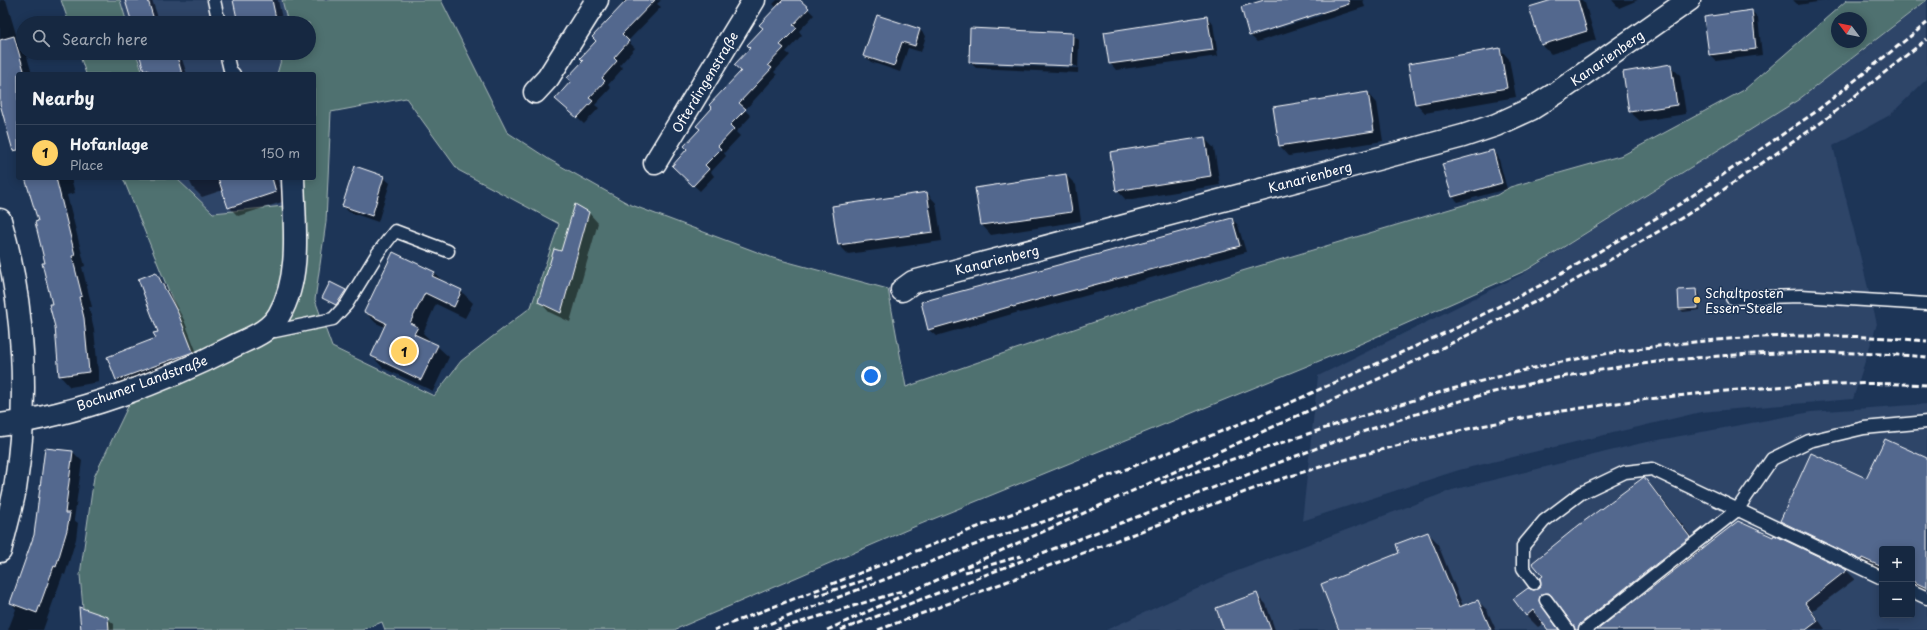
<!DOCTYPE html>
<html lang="en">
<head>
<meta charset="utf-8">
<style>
  :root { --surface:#162841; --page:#1f3048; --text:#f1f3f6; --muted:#9ea6b1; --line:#35445a; --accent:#ffd166 }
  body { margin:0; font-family:"Playpen Sans",sans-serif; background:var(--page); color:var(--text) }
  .controls { position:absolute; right:12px; bottom:12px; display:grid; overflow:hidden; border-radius:4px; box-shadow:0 2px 10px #0003 }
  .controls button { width:36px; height:36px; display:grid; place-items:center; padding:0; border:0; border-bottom:1px solid var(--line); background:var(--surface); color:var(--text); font:20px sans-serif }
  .compass { position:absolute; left:1831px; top:12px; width:36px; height:36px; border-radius:50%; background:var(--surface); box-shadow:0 2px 10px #0003; rotate:302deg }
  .you { position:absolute; left:871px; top:376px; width:14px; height:14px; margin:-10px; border:3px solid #fff; border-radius:50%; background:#1a73e8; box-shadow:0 0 0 6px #1a73e833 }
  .badge { display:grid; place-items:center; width:26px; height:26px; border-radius:50%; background:var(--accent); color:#111; font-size:13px; font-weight:700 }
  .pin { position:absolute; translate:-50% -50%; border:2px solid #fff; box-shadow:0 1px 4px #0006 }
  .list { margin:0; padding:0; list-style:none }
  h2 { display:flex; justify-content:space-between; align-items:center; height:52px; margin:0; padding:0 16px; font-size:17px }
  h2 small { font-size:13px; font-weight:400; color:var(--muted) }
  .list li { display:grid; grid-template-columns:26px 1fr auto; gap:12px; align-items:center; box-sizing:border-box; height:56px; padding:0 16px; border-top:1px solid var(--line) }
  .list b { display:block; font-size:15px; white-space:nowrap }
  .list p { margin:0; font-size:13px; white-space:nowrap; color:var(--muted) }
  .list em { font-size:13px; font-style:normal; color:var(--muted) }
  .icon { flex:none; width:22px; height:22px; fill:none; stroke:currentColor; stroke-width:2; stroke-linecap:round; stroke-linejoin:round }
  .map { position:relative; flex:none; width:1927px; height:630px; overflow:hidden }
  .search { position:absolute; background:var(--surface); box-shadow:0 2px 10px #0003; left:16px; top:16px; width:300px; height:44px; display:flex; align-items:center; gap:10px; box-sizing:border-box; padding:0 14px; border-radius:22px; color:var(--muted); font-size:15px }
  .panel { position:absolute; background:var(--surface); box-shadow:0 2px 10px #0003; left:16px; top:72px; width:300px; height:108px; border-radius:4px }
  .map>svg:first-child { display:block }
  .built { fill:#2d4468; fill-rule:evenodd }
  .green { fill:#507170; stroke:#a8b8b8; fill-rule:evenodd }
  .shadow { fill:#0007; fill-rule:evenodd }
  .building { fill:#53678e; stroke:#fff }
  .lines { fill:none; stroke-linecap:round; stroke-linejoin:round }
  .lane-casing { stroke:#fff; stroke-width:15 }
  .street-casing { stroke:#fff; stroke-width:25 }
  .secondary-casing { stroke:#fff; stroke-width:25 }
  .lane { stroke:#1d3557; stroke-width:12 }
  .street { stroke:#1d3557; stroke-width:22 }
  .secondary { stroke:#1d3557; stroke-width:22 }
  .rail { stroke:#fff; stroke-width:3; stroke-dasharray:6 3; stroke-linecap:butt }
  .poi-dot { fill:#ffd166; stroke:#1d3557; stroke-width:1.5 }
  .labels { text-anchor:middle; stroke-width:3; stroke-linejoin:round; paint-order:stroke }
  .street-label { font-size:13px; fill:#fff; stroke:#1d3557 }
  .poi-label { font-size:13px; fill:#fff; stroke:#1d3557; text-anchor:start }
</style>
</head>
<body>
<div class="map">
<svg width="1927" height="630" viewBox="0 0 1927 630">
  <rect width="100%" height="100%" fill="#1d3557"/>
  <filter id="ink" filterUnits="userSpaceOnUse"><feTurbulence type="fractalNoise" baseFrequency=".025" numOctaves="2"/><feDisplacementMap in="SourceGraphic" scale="8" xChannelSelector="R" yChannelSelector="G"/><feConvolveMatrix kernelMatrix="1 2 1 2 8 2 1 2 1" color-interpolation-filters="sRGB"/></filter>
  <g filter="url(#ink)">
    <g class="built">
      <path d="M 120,0 L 282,0 L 288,23 L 127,23 Z"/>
      <path d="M 1927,1 L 1927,79 L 1890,115 L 1833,146 L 1877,324 L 1853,399 L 1701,412 L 1459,470 L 1302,521 L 1318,376 L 1521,275 L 1798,100 Z"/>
      <path d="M 136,53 L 283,53 L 277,74 L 143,74 Z"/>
      <path d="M 176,178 L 284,178 L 284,206 L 213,213 Z"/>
      <path d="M 1927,404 L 1927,630 L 1106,630 L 1232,573 L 1452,490 L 1642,443 L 1811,412 ZM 1882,549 L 1912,549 L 1912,615 L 1882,615 Z"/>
    </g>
    <g class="green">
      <path d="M 61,0 L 120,0 L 127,23 L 69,23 Z"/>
      <path d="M 282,0 L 441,0 L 507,132 L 550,160 L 629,204 L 773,258 L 888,289 L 906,387 L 1242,271 L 1497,195 L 1510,187 L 1623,155 L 1744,90 L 1847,0 L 1927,0 L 1798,100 L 1527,270 L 1351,348 L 916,526 L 674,630 L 385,630 L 382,622 L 362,630 L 85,630 L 80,575 L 94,477 L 136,390 L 200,368 L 123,178 L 176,178 L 213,213 L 284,206 L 284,178 L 314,178 L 314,74 L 277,74 L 283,53 L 309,53 L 309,23 L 288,23 ZM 1837,18 L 1861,18 L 1861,42 L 1837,42 ZM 406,98 L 458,170 L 559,224 L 531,307 L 461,361 L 434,396 L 332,347 L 315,300 L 326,222 L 331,112 Z"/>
      <path d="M 79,53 L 136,53 L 143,74 L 86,74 Z"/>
    </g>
    <g class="shadow">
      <path d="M 0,0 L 6,0 L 18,41 L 23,46 L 23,53 L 26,53 L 32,74 L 18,74 L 18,149 L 0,101 Z"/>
      <path d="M 126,0 L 152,0 L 160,23 L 134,23 Z"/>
      <path d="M 234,0 L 278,0 L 283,23 L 239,23 Z"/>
      <path d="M 622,0 L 661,0 L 657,4 L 661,7 L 628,41 L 635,48 L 620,65 L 623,68 L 608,85 L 611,88 L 595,105 L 599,108 L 584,124 L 563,105 L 572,81 L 585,61 L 625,3 Z"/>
      <path d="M 777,0 L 799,0 L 814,15 L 799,31 L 802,35 L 786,52 L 790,55 L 774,72 L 777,75 L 745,110 L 751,116 L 736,132 L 740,136 L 724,153 L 726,156 L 711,172 L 714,176 L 700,191 L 673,166 L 689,149 L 701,129 L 742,71 L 751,48 L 777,8 L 773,4 Z"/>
      <path d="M 1267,0 L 1363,0 L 1365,7 L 1257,42 L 1250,35 ZM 1321,13 L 1322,15 L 1253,36 L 1253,34 Z"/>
      <path d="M 1556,0 L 1582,0 L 1585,3 L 1596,40 L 1551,54 L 1542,45 Z"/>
      <path d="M 1612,0 L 1638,0 L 1619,8 Z"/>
      <path d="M 1793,0 L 1830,0 L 1798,5 Z"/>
      <path d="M 1752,11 L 1758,18 L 1762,55 L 1716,61 L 1710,55 Z"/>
      <path d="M 1207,17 L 1213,24 L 1218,56 L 1116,70 L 1110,63 Z"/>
      <path d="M 920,30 L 926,36 L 921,52 L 908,48 L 900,72 L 871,62 L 865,56 Z"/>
      <path d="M 1072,34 L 1079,40 L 1078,73 L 976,68 L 970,62 ZM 975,62 L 1077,66 L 1077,68 L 975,64 Z"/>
      <path d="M 1500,49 L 1509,59 L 1516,97 L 1425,113 L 1416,103 Z"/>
      <path d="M 140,53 L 180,53 L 187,74 L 149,74 L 145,71 Z"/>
      <path d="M 1670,66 L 1680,75 L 1686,114 L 1640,121 L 1630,112 Z"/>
      <path d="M 1368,93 L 1377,103 L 1383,141 L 1289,156 L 1280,146 L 1274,108 Z"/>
      <path d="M 1204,138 L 1214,148 L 1220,185 L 1126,200 L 1117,190 Z"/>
      <path d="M 1493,151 L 1498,156 L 1507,189 L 1458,202 L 1453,197 Z"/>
      <path d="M 1066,175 L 1076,185 L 1081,221 L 991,235 L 982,225 L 976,189 Z"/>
      <path d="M 383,177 L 390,183 L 378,222 L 349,212 L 343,206 Z"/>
      <path d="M 26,178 L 71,178 L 75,193 L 67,195 L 85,266 L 82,267 L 92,307 L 89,307 L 94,329 L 99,382 L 70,387 L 60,376 L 53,304 L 39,222 Z"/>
      <path d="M 188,178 L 277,178 L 285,201 L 238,216 L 229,207 L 223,190 L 202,197 L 193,188 Z"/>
      <path d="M 927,193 L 936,203 L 942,241 L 848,254 L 839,245 Z"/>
      <path d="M 589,213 L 598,223 L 570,322 L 549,312 L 540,302 L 562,252 Z"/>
      <path d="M 1232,219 L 1238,225 L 1246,252 L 1037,309 L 1020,313 L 1019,312 L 936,336 L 929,330 Z"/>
      <path d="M 434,272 L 445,284 L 461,291 L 473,303 L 465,318 L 436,304 L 423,333 L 429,339 L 428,341 L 437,346 L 449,357 L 433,391 L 383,368 L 372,356 L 385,327 L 376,323 L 365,312 Z"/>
      <path d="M 155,273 L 162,280 L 184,320 L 199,358 L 123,386 L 117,380 L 157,339 L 159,332 Z"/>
      <path d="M 330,283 L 349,294 L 339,307 L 323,298 Z"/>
      <path d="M 1696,290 L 1699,293 L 1700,310 L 1683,312 L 1680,309 L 1679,291 Z"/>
      <path d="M 45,449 L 73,452 L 82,461 L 74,520 L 78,523 L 76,539 L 65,575 L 63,574 L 43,630 L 8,630 L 16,609 L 11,603 L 35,535 Z"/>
      <path d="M 1927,459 L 1927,593 L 1912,587 L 1912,549 L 1882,549 L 1882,573 L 1793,533 L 1781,521 L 1867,479 Z"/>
      <path d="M 1644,479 L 1656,491 L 1702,550 L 1774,538 L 1774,536 L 1847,571 L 1855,579 L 1812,611 L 1825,629 L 1580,630 L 1558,604 L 1553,606 L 1561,630 L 1549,630 L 1544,623 L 1538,627 L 1526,615 L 1535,592 L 1542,587 Z"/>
      <path d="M 1428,533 L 1437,542 L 1463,606 L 1478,601 L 1487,610 L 1496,630 L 1340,630 L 1400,554 Z"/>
      <path d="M 1257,595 L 1266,604 L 1275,630 L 1225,630 Z"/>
      <path d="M 107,618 L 114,624 L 114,630 L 81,630 Z"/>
    </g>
    <g class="building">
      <path d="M 125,0 L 148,0 L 155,23 L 132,23 Z"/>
      <path d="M 233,0 L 272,0 L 277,23 L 238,23 Z"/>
      <path d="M 627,0 L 655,0 L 622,34 L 629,41 L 614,58 L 617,61 L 602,78 L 605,81 L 589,98 L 593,101 L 577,118 L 555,99 L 571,81 L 567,78 L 583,61 L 580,58 L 596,41 L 592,37 Z"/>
      <path d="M 783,0 L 800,0 L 809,8 L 793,25 L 797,28 L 780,45 L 784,48 L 768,65 L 772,68 L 739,103 L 746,109 L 730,125 L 734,129 L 718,146 L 721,149 L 705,165 L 709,169 L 693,186 L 672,166 L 687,149 L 684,146 L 700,129 L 696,126 L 712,108 L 709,105 L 741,71 L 734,65 L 750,48 L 747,45 L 763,28 L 759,25 Z"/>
      <path d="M 1264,0 L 1348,0 L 1349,4 L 1249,36 L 1241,7 Z"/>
      <path d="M 1552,0 L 1578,0 L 1587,31 L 1541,45 L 1529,7 Z"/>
      <path d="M 1752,10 L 1756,49 L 1709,55 L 1704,17 Z"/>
      <path d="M 877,15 L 920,29 L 915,46 L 902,42 L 894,66 L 863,56 Z"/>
      <path d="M 1207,16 L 1213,50 L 1109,64 L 1104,32 Z"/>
      <path d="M 970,28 L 1073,33 L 1072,66 L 969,62 Z"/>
      <path d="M 14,36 L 25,74 L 18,74 L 18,150 L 13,151 L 0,104 L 0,40 Z"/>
      <path d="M 1500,48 L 1507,88 L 1415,104 L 1408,64 Z"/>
      <path d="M 139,53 L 176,53 L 182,74 L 149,74 L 148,70 L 144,71 Z"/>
      <path d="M 1671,64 L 1677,105 L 1629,112 L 1623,72 Z"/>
      <path d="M 1368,92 L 1374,131 L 1279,146 L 1273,107 Z"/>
      <path d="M 1205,137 L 1211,176 L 1116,191 L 1110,152 Z"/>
      <path d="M 1493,150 L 1502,183 L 1452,197 L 1442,164 Z"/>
      <path d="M 355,166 L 384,176 L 372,216 L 342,206 Z"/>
      <path d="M 1066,174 L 1072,212 L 981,225 L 975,188 Z"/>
      <path d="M 25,178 L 56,178 L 75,255 L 72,256 L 82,296 L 79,297 L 84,318 L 89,372 L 59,376 L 55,327 L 49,304 L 52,304 L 42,263 L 45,263 L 35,222 L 38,221 Z"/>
      <path d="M 218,178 L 272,178 L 276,192 L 228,208 Z"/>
      <path d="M 927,192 L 933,232 L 838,245 L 832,206 Z"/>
      <path d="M 575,204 L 589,212 L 561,313 L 538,302 L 554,249 L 561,251 Z"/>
      <path d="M 1232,218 L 1240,246 L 1030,302 L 1013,307 L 1012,306 L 928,330 L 921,302 Z"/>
      <path d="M 393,252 L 435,272 L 432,276 L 462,290 L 454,307 L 425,293 L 410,323 L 418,327 L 414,334 L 438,345 L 421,380 L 371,356 L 386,323 L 364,312 Z"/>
      <path d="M 156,272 L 178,313 L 193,352 L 116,380 L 107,357 L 156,338 L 153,333 L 158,332 L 138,279 Z"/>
      <path d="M 330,282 L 346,290 L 336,305 L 322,298 Z"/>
      <path d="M 1696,289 L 1698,308 L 1679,309 L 1678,290 Z"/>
      <path d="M 1885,439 L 1927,458 L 1927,588 L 1912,581 L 1912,549 L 1882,549 L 1882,567 L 1862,558 L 1861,560 L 1780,521 L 1811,453 L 1866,478 Z"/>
      <path d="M 45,448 L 73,451 L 65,513 L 70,513 L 67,530 L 56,567 L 54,566 L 37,613 L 10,603 L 34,535 Z"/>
      <path d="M 1644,477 L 1690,537 L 1580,624 L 1578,630 L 1575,630 L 1574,626 L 1549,593 L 1541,594 L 1539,601 L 1559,630 L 1548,630 L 1533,610 L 1526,616 L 1513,599 L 1528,588 L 1534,590 L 1541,586 L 1540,578 L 1543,576 L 1532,563 L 1579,525 Z"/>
      <path d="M 1738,521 L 1773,537 L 1774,535 L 1847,570 L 1805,603 L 1818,621 L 1806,630 L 1597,630 Z"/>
      <path d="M 1428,532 L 1459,607 L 1478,600 L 1491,630 L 1339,630 L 1321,584 L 1399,553 L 1396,544 Z"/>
      <path d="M 1257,593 L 1271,630 L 1224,630 L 1216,608 Z"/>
      <path d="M 79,607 L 108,617 L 109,630 L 81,630 Z"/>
    </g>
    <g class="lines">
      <defs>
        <g id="lane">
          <path d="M 214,0 L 219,23"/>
          <path d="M 226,53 L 230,70 L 234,74"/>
          <path d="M 1732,298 L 1801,296 L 1927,304"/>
          <path d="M 269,329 L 275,331 L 333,319 L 346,305 L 378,253 L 395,231 L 448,251"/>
          <path d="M 1534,583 L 1523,568 L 1523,546 L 1544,521 L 1581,493 L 1625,472 L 1652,469 L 1882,578"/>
          <path d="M 1912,591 L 1927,598"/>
          <path d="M 1546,600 L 1568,630"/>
          <path d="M 1585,630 L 1737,510 L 1772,459 L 1809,441 L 1864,428 L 1927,422"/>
        </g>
        <g id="street">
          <path d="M 535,92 L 548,78 L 597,0"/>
          <path d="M 655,163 L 754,0"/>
          <path d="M 902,290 L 913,282 L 1317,175 L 1463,136 L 1496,125 L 1531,109 L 1558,92 L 1689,0"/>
          <path d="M 0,425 C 76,415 164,382 232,347 C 250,338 268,333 279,315 C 302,276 294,222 293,178"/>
        </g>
        <path id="secondary" d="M 0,220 C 25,305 29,401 15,489 C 11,510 5,530 0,551"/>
      </defs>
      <use href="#lane" class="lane-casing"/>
      <use href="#street" class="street-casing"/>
      <use href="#secondary" class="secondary-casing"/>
      <use href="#lane" class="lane"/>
      <use href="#street" class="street"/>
      <use href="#secondary" class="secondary"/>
      <g class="rail">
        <path d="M 1161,483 C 1296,439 1437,386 1577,359 C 1693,337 1810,330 1927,341"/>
        <path d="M 965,572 L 1021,556"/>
        <path d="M 815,596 L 874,577"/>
        <path d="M 714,630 L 1198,441 L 1285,405 L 1458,327 L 1549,281 L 1680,204 L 1814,113 L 1927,23"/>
        <path d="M 753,630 L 985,541 L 1079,510"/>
        <path d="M 775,630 L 902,591"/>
        <path d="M 827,630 L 1387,375 L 1555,292 L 1685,216 L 1822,122 L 1927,39"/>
        <path d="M 841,630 L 1325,445 C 1379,426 1434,407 1490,393 C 1633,357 1780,345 1927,357"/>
        <path d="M 878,630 L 1269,483 C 1410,437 1547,408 1696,394 C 1773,386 1849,381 1927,385"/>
      </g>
    </g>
  </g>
  <circle class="poi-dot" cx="1697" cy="300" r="4"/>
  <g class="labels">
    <g class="street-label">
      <text transform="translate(1607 58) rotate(-35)" y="5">Kanarienberg</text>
      <text transform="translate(705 82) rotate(-59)" y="5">Ofterdingenstraße</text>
      <text transform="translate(1310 177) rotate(-15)" y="5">Kanarienberg</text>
      <text transform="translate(997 260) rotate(-14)" y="5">Kanarienberg</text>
      <text transform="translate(142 383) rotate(-20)" y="5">Bochumer Landstraße</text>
    </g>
    <g class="poi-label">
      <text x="1705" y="298">Schaltposten<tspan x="1705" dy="15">Essen-Steele</tspan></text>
    </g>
  </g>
</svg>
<div class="controls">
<button>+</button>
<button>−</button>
</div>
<svg class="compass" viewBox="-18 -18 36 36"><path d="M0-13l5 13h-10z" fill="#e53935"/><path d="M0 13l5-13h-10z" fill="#9ea6b1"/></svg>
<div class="you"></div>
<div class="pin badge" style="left:404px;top:351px">1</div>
<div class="search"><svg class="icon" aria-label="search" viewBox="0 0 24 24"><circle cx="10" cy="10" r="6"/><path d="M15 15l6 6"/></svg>Search here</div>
<section class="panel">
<h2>Nearby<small></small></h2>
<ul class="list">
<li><span class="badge">1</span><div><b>Hofanlage</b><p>Place</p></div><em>150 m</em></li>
</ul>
</section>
</div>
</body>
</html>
